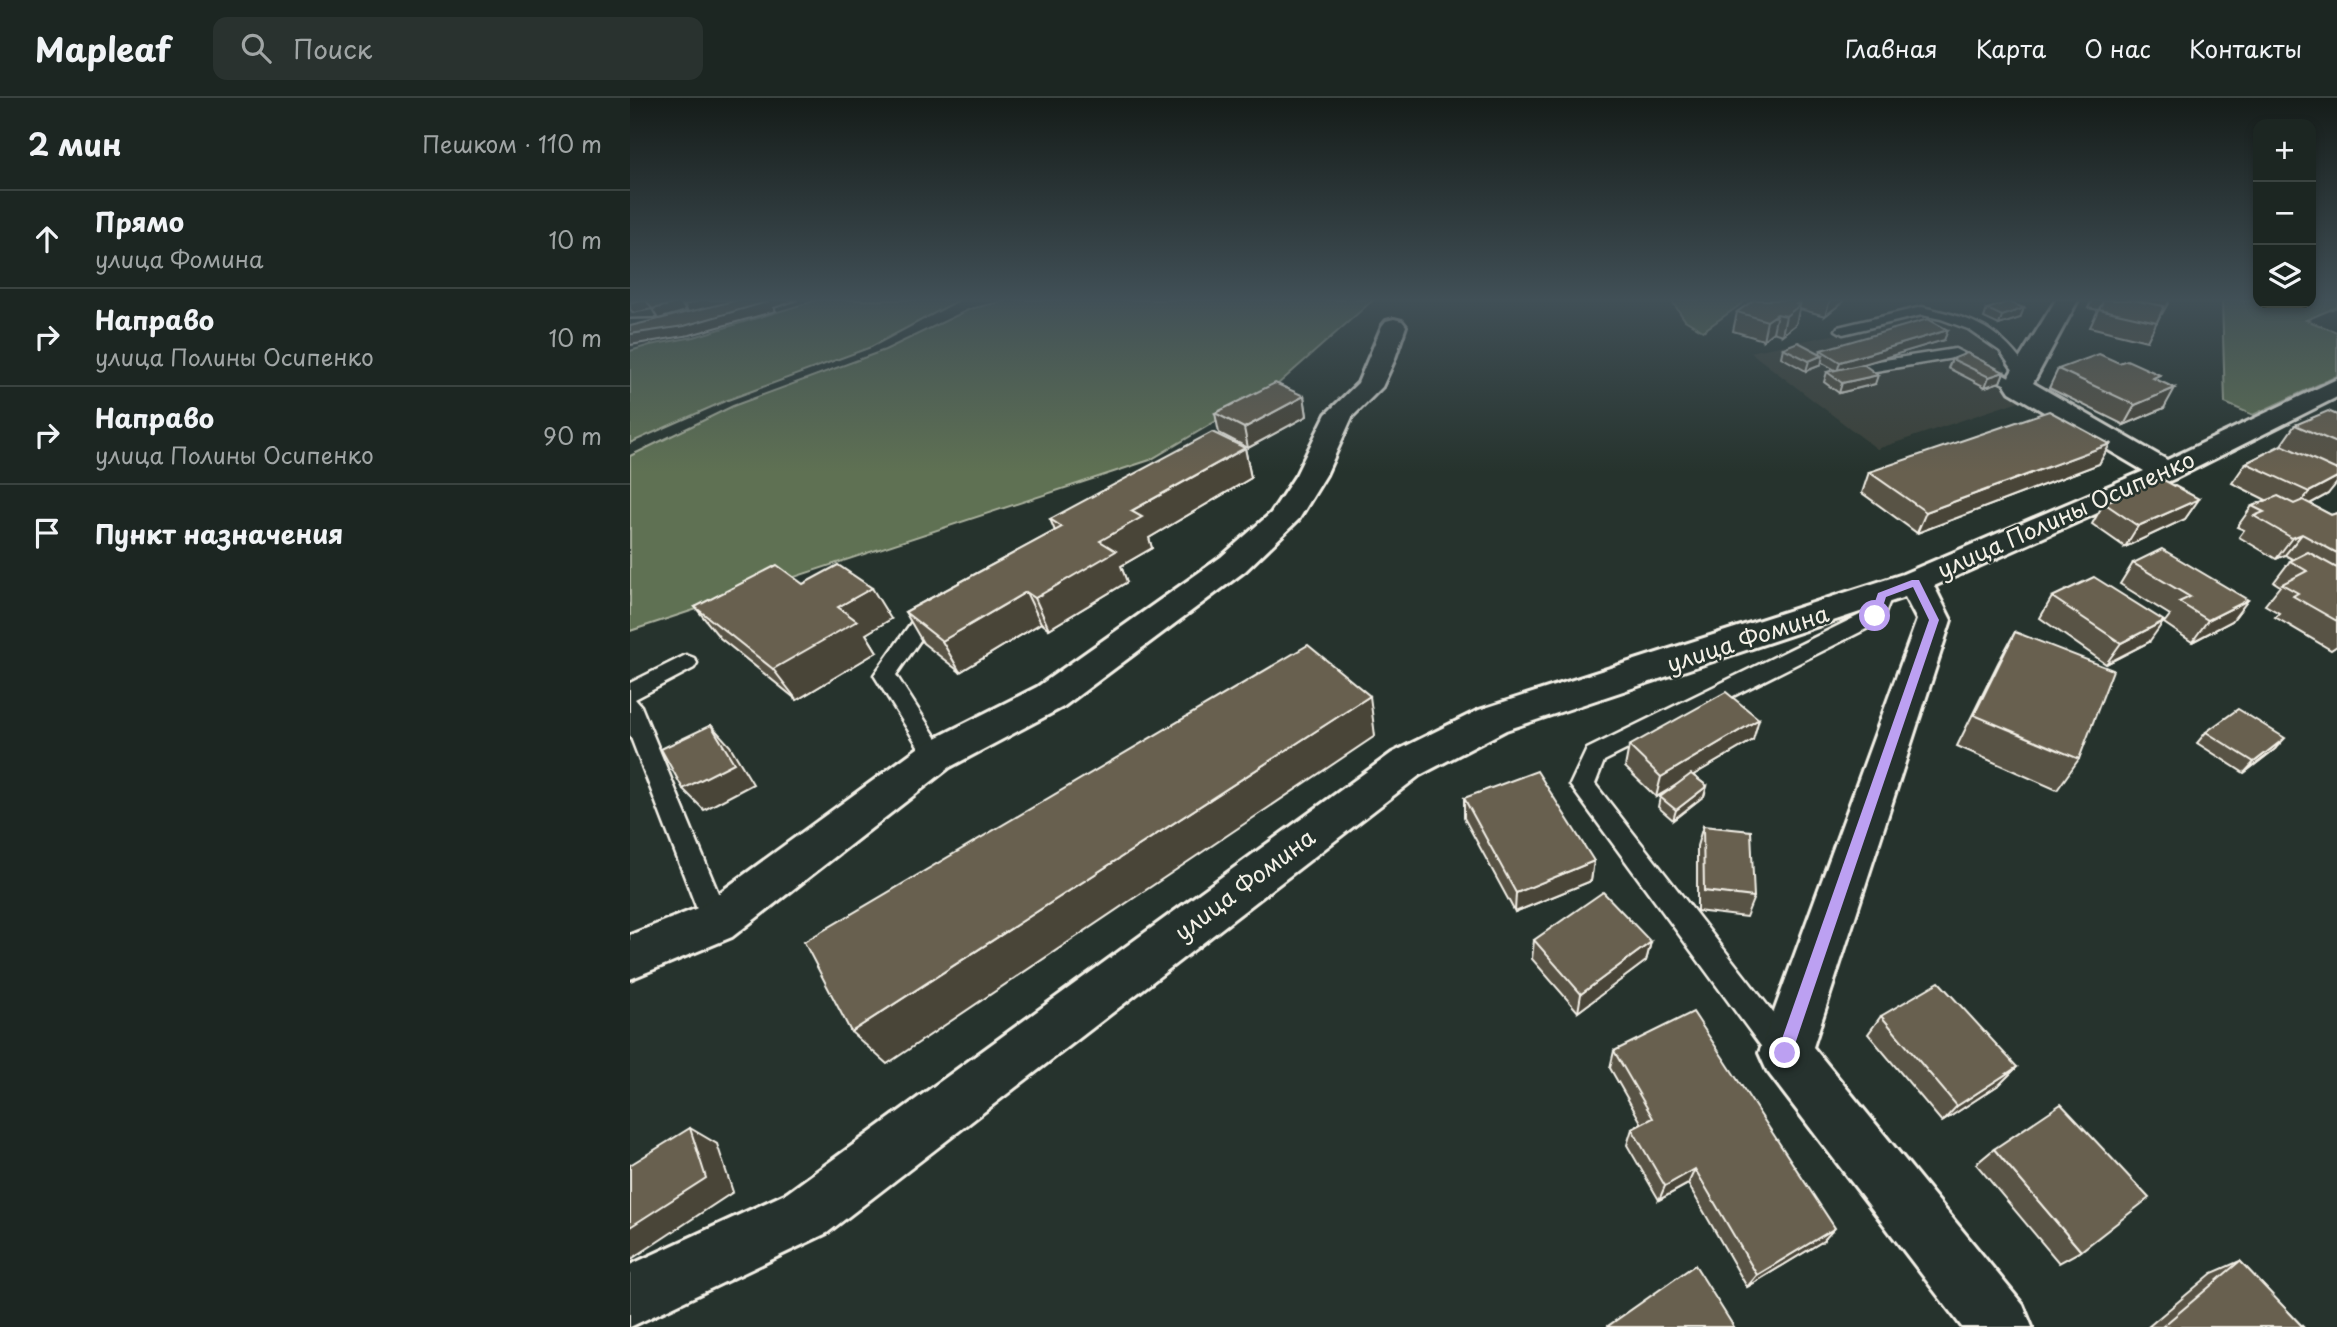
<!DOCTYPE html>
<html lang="ru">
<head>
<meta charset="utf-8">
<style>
  :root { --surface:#1c2622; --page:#29322f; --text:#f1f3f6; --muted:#a0a5a5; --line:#3a4340 }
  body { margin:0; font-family:"Playpen Sans",sans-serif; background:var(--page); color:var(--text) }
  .controls { position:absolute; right:21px; top:21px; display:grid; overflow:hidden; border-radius:14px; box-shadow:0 4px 10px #0003 }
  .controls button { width:63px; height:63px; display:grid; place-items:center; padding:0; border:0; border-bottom:2px solid var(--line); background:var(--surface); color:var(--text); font:35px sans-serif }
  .stop { position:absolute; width:21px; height:21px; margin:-16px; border:5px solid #bca0f2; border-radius:50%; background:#fff }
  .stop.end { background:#bca0f2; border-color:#fff; box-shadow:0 2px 7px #0008 }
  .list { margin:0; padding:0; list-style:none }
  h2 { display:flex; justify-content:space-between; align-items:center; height:91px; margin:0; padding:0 28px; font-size:30px }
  h2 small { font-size:23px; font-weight:400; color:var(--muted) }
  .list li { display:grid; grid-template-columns:46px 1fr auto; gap:21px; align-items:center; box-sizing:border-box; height:98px; padding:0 28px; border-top:2px solid var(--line) }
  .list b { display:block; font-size:26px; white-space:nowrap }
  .list p { margin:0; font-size:23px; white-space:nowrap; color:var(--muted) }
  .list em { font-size:23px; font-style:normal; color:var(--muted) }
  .icon { flex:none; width:38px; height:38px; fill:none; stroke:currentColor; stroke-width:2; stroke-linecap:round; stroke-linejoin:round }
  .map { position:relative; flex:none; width:1707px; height:1229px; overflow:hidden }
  header { display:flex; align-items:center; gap:42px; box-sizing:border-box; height:98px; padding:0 35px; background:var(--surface); border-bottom:2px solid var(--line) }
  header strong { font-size:33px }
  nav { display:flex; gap:38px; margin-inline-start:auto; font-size:24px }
  .search { width:490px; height:63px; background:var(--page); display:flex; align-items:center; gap:18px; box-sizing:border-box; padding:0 24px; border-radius:14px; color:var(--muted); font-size:26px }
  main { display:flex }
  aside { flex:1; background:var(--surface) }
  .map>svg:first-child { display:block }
  .built { fill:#3a4138 }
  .green { fill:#5f7153; stroke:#aab19e; stroke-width:2 }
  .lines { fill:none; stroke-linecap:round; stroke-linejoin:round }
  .lane-casing { stroke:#f4f1e8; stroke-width:5 }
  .street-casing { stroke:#f4f1e8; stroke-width:6 }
  .lane { fill:#26332d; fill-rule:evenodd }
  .street { fill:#26332d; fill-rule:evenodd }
  .wall { fill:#595345; stroke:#f4f1e8; stroke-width:2 }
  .shaded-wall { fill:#494438; stroke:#f4f1e8; stroke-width:2 }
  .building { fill:#686150; stroke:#f4f1e8; stroke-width:2 }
  .route { fill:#bca0f2 }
  .labels { text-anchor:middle; stroke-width:5; stroke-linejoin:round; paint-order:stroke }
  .street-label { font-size:23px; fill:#f4f1e8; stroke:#26332d }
</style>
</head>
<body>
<header>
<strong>Mapleaf</strong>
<div class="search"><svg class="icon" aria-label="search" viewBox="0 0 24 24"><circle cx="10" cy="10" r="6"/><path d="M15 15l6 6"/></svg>Поиск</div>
<nav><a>Главная</a><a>Карта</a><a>О нас</a><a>Контакты</a></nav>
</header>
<main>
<aside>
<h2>2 мин<small>Пешком · 110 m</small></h2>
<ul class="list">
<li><svg class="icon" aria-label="ahead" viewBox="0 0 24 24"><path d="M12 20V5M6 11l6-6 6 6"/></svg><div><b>Прямо</b><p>улица Фомина</p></div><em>10 m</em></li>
<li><svg class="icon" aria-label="right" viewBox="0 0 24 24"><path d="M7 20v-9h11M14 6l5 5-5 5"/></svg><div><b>Направо</b><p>улица Полины Осипенко</p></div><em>10 m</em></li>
<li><svg class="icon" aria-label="right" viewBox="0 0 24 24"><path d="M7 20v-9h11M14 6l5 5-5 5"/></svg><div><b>Направо</b><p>улица Полины Осипенко</p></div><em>90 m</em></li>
<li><svg class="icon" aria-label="arrive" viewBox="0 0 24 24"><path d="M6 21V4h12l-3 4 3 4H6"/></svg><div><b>Пункт назначения</b></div></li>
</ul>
</aside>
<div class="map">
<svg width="1707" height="1229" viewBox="0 0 1707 1229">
  <rect width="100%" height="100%" fill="#26332d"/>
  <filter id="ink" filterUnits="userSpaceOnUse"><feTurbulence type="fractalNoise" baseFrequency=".0143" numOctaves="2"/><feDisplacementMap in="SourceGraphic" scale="14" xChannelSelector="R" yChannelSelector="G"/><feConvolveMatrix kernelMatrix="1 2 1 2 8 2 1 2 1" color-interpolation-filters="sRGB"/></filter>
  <g filter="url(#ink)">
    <g class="built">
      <path d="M 0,202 L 187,202 L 64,239 L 0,250 Z"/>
      <path d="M 1289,219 L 1312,223 L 1332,230 L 1365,250 L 1389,303 L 1247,351 L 1120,254 Z"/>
    </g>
    <g class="green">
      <path d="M 187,202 L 329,202 L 241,249 L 95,303 L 0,345 L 0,253 L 20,247 L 64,239 Z"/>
      <path d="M 378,202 L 743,202 L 647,287 L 520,362 L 0,533 L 0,358 L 103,308 L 255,252 L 340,211 Z"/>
      <path d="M 1041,202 L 1117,202 L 1073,233 L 1055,222 Z"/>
      <path d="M 1592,202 L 1681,205 L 1681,202 L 1707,202 L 1707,209 L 1676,222 L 1707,234 L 1707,278 L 1623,317 L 1595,305 Z"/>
    </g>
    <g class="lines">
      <defs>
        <g id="lane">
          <path d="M 1292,209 C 1346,221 1369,230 1401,276 L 1393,281 L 1388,279 L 1370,253 L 1338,231 L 1311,221 L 1292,217 L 1213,236 L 1206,232 L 1208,229 Z"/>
          <path d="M 39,221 L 44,222 L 44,228 L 0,230 L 0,222 Z"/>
          <path d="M 1325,251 L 1397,288 L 1394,291 L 1384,291 L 1323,260 L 1210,279 L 1202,274 L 1210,269 Z"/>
          <path d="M 1252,491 L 1259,492 L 1262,497 L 1252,523 L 974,663 L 965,686 L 1166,944 L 1170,955 L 1166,966 L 1155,970 L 1144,966 L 940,687 L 957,651 L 1236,514 L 1245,492 Z"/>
          <path d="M 310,510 L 317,512 L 320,517 L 317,522 L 295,535 L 266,577 L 318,658 L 314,664 L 306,667 L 298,664 L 244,577 L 281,525 Z"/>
          <path d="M 56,557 L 64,560 L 67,565 L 64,570 L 5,601 L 11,608 L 100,824 L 96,833 L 86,836 L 76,833 L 72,824 L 0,637 L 0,585 Z"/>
        </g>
        <g id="street">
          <path d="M 1426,202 L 1448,202 L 1403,285 L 1537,362 L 1707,281 L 1707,299 L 1546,380 L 1304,488 L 1321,522 L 1183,949 L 1393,1207 L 1402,1229 L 1332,1229 L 1137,973 L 1129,955 L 1287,522 L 1275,499 L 876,632 L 790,677 L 197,1135 L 0,1229 L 0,1167 L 157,1095 L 762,655 L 849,612 L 1273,476 L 1514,373 L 1380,294 L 1376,288 L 1380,276 Z"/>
          <path d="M 764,221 L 772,223 L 776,228 L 764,263 L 752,289 L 722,319 L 696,377 L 669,421 L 615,473 L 433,609 L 320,669 L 102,839 L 0,881 L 0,837 L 70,809 L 292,647 L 407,589 L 591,459 L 641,415 L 666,377 L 696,316 L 728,285 L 752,228 L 756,223 Z"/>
        </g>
      </defs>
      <use href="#lane" class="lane-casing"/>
      <use href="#street" class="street-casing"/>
      <use href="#lane" class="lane"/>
      <use href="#street" class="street"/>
    </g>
    <g class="wall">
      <path d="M 1124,202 L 1214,202 L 1214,203 L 1195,218 L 1170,211 L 1166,226 L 1152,237 L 1143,234 L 1133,242 L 1103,233 L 1107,214 Z"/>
      <path d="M 1462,202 L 1540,202 L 1532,216 L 1531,216 L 1517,243 L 1460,229 L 1468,212 L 1458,210 Z"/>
      <path d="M 1394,210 L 1390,220 L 1369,227 L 1354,220 L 1357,211 Z"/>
      <path d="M 1318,232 L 1314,242 L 1232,266 L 1245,286 L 1209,295 L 1194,284 L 1197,274 L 1205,272 L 1191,264 L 1191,267 L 1176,273 L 1151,259 L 1153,250 L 1190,256 L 1191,252 Z"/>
      <path d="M 1322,261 L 1374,274 L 1370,284 L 1355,289 L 1318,270 Z"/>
      <path d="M 1428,271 L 1534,310 L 1494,327 L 1419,290 Z"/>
      <path d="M 674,298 L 677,318 L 618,350 L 589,335 L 585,315 Z"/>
      <path d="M 1707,317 L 1707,371 L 1705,371 L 1698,396 L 1680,406 L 1701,417 L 1707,415 L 1707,548 L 1701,552 L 1645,519 L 1649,515 L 1635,507 L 1650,488 L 1644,484 L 1660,463 L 1664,462 L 1655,457 L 1646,461 L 1609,439 L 1614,432 L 1607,429 L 1622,408 L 1636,402 L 1602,385 L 1616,365 L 1651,347 L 1665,327 Z"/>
      <path d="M 1480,346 L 1469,366 L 1287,435 L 1232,395 L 1239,374 Z"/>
      <path d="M 615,350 L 621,380 L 519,440 L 522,450 L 491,468 L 497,484 L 419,531 L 411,525 L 330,574 L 293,545 L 275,514 L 425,433 L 420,421 Z"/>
      <path d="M 1569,401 L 1555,421 L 1495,449 L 1462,426 L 1474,405 Z"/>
      <path d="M 1503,465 L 1618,502 L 1602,523 L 1562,544 L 1534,525 L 1540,517 L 1490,486 Z"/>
      <path d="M 173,486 L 261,521 L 236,536 L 247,554 L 167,602 L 90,540 L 65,509 Z"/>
      <path d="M 1422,499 L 1519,544 L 1476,566 L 1410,520 Z"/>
      <path d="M 1385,534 L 1449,661 L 1427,692 L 1327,648 L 1368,565 Z"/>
      <path d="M 1576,634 L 1645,651 L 1614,675 L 1567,645 Z"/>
      <path d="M 1123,642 L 1063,677 L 1077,688 L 1074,698 L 1043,722 L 1028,709 L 1030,699 L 1040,691 L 1026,699 L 995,669 L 999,648 Z"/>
      <path d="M 834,700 L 964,763 L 961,783 L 885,814 L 834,720 Z"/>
      <path d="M 1073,728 L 1124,799 L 1116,819 L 1067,813 L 1067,748 Z"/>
      <path d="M 904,842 L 1021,844 L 1016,863 L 948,914 L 902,861 Z"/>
      <path d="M 1251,918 L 1387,969 L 1370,986 L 1312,1024 L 1238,936 Z"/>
      <path d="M 984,953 L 1193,1143 L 1117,1189 L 1058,1086 L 1029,1102 L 997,1047 L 1002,1031 L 1012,1026 L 980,970 Z"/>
      <path d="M 1364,1051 L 1451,1153 L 1429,1165 L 1346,1066 Z"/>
      <path d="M 1610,1163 L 1673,1229 L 1518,1229 L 1582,1175 Z"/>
    </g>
    <g class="shaded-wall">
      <path d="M 16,202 L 22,211 L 3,215 L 0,211 L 0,205 Z"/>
      <path d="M 72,202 L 106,202 L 60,217 L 54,207 Z"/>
      <path d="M 138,202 L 168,202 L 144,210 L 146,213 L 60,237 L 0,247 L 0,236 Z"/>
      <path d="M 1171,202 L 1166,226 L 1152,237 L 1156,218 L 1166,206 Z"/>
      <path d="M 1200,202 L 1214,202 L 1214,203 L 1195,218 Z"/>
      <path d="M 50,204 L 56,213 L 28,221 L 22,211 Z"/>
      <path d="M 1394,210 L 1390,220 L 1369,227 L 1372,218 Z"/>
      <path d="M 1147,216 L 1143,234 L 1133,242 L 1137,223 Z"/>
      <path d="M 1318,232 L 1314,242 L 1207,274 L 1210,264 Z"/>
      <path d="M 1193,257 L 1191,267 L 1176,273 L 1179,263 Z"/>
      <path d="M 1374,274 L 1370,284 L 1355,289 L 1359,279 Z"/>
      <path d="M 1248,277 L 1245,286 L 1209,295 L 1212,285 Z"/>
      <path d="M 1545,290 L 1534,310 L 1494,327 L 1505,307 Z"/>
      <path d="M 674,298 L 677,318 L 618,350 L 614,330 Z"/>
      <path d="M 1480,346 L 1469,366 L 1287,435 L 1296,414 Z"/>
      <path d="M 615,350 L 621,380 L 519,440 L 522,450 L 491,468 L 497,484 L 419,531 L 405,500 L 470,443 L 501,413 Z"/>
      <path d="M 1707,379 L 1707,385 L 1698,396 L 1663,415 L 1679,394 Z"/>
      <path d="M 1569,401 L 1555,421 L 1495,449 L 1508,428 Z"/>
      <path d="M 1672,436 L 1655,457 L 1646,461 L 1662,440 Z"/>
      <path d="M 242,490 L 261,521 L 236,536 L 247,554 L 167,602 L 143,571 L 208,509 Z"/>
      <path d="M 396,494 L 411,525 L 330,574 L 312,543 Z"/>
      <path d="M 1618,502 L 1602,523 L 1562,544 L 1578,522 Z"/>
      <path d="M 1534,523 L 1519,544 L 1476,566 L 1491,545 Z"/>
      <path d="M 740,598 L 745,638 L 257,966 L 221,934 Z"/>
      <path d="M 1129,621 L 1123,642 L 1026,699 L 1031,679 Z"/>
      <path d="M 81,627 L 100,648 L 123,686 L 74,712 L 53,691 Z"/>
      <path d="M 1655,640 L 1645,651 L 1614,675 L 1624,664 Z"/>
      <path d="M 1077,688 L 1074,698 L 1043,722 L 1046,712 Z"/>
      <path d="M 964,763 L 961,783 L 885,814 L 886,795 Z"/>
      <path d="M 1021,844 L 1016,863 L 948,914 L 951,896 Z"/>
      <path d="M 1387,969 L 1370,986 L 1312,1024 L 1327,1008 Z"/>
      <path d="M 60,1030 L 87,1046 L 103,1094 L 0,1162 L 0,1129 Z"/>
      <path d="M 1065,1071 L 1058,1086 L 1029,1102 L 1035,1088 Z"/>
      <path d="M 1205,1130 L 1193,1143 L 1117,1189 L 1127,1177 Z"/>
    </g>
    <g class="building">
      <path d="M 0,202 L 72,202 L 54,207 L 50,204 L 22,211 L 16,202 L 0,205 Z"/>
      <path d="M 108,202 L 139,202 L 140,203 L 54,228 L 0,236 L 0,228 Z"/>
      <path d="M 1124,202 L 1171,202 L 1166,206 L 1170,207 L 1156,218 L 1147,216 L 1137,223 L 1107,214 Z"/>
      <path d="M 1474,202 L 1503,202 L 1534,208 L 1527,224 L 1469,211 Z"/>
      <path d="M 1378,204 L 1394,210 L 1372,218 L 1357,211 Z"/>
      <path d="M 1298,221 L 1318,232 L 1210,264 L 1191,252 Z"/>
      <path d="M 1168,244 L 1193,257 L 1179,263 L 1153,250 Z"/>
      <path d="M 1337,255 L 1374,274 L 1359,279 L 1322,261 Z"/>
      <path d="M 1469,256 L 1489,265 L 1497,262 L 1530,277 L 1523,280 L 1545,290 L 1505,307 L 1428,271 Z"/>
      <path d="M 1233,266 L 1248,277 L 1212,285 L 1197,274 Z"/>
      <path d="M 645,285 L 674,298 L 614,330 L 585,315 Z"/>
      <path d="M 1419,313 L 1480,346 L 1296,414 L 1239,374 Z"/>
      <path d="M 1698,313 L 1707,317 L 1707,345 L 1665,327 Z"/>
      <path d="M 582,334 L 615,350 L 501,413 L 512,419 L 470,443 L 486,453 L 405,500 L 396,494 L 312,543 L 275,514 L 432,429 L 420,421 Z"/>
      <path d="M 1652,347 L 1707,372 L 1707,379 L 1679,394 L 1616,365 Z"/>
      <path d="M 1530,380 L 1569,401 L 1508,428 L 1474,405 Z"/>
      <path d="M 1648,398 L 1664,406 L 1673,402 L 1701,417 L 1707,415 L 1707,455 L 1672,436 L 1662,440 L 1624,418 L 1634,414 L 1622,408 Z"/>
      <path d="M 1532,451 L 1618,502 L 1578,522 L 1549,504 L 1560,499 L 1503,465 Z"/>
      <path d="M 1678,454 L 1707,470 L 1707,523 L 1663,498 L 1668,495 L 1652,486 L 1677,473 L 1660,463 Z"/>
      <path d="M 147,467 L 173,486 L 208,467 L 242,490 L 208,509 L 227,523 L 143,571 L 65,509 Z"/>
      <path d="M 1464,479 L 1534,523 L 1491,545 L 1422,499 Z"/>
      <path d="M 1385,534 L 1483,572 L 1449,661 L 1344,617 Z"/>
      <path d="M 678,547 L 740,598 L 221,934 L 174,844 Z"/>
      <path d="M 1096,594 L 1129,621 L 1031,679 L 999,648 Z"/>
      <path d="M 1608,611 L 1655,640 L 1624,664 L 1576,634 Z"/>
      <path d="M 81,627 L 104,665 L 53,691 L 31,651 Z"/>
      <path d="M 907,673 L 964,763 L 886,795 L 834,700 Z"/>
      <path d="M 1061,676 L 1077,688 L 1046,712 L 1030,699 Z"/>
      <path d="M 1073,728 L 1121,733 L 1124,799 L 1074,793 Z"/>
      <path d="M 973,794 L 1021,844 L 951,896 L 904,842 Z"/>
      <path d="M 1309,884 L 1387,969 L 1327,1008 L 1251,918 Z"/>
      <path d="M 1063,914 L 1205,1130 L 1127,1177 L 1065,1071 L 1035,1088 L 1002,1031 L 1023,1020 L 984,953 Z"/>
      <path d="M 1431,1006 L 1519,1100 L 1451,1153 L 1364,1051 Z"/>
      <path d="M 60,1030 L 76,1080 L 0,1129 L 0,1067 Z"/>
      <path d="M 1610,1163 L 1673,1229 L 1532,1229 Z"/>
      <path d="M 1065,1167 L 1104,1229 L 979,1229 L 978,1228 Z"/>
    </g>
  </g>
  <linearGradient id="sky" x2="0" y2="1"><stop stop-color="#151c19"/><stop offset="0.54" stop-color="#415057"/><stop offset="1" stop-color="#415057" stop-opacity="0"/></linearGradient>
  <rect width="1707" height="374" fill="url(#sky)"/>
  <path class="route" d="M 1282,482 L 1289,482 L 1309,522 L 1162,955 L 1160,960 L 1155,962 L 1149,960 L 1147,955 L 1299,522 L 1283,489 L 1256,499 L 1249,521 L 1240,518 L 1248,495 Z"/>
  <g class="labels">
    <g class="street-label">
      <text transform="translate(1436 417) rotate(-24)" y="8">улица Полины Осипенко</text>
      <text transform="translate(1118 541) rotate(-18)" y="8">улица Фомина</text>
      <text transform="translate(615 787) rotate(-37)" y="8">улица Фомина</text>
    </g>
  </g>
</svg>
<div class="controls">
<button>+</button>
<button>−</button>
<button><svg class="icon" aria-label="layers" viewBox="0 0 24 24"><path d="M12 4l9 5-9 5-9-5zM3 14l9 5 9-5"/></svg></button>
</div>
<div class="stop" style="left:1245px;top:518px"></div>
<div class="stop end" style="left:1155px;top:955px"></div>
</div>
</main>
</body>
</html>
